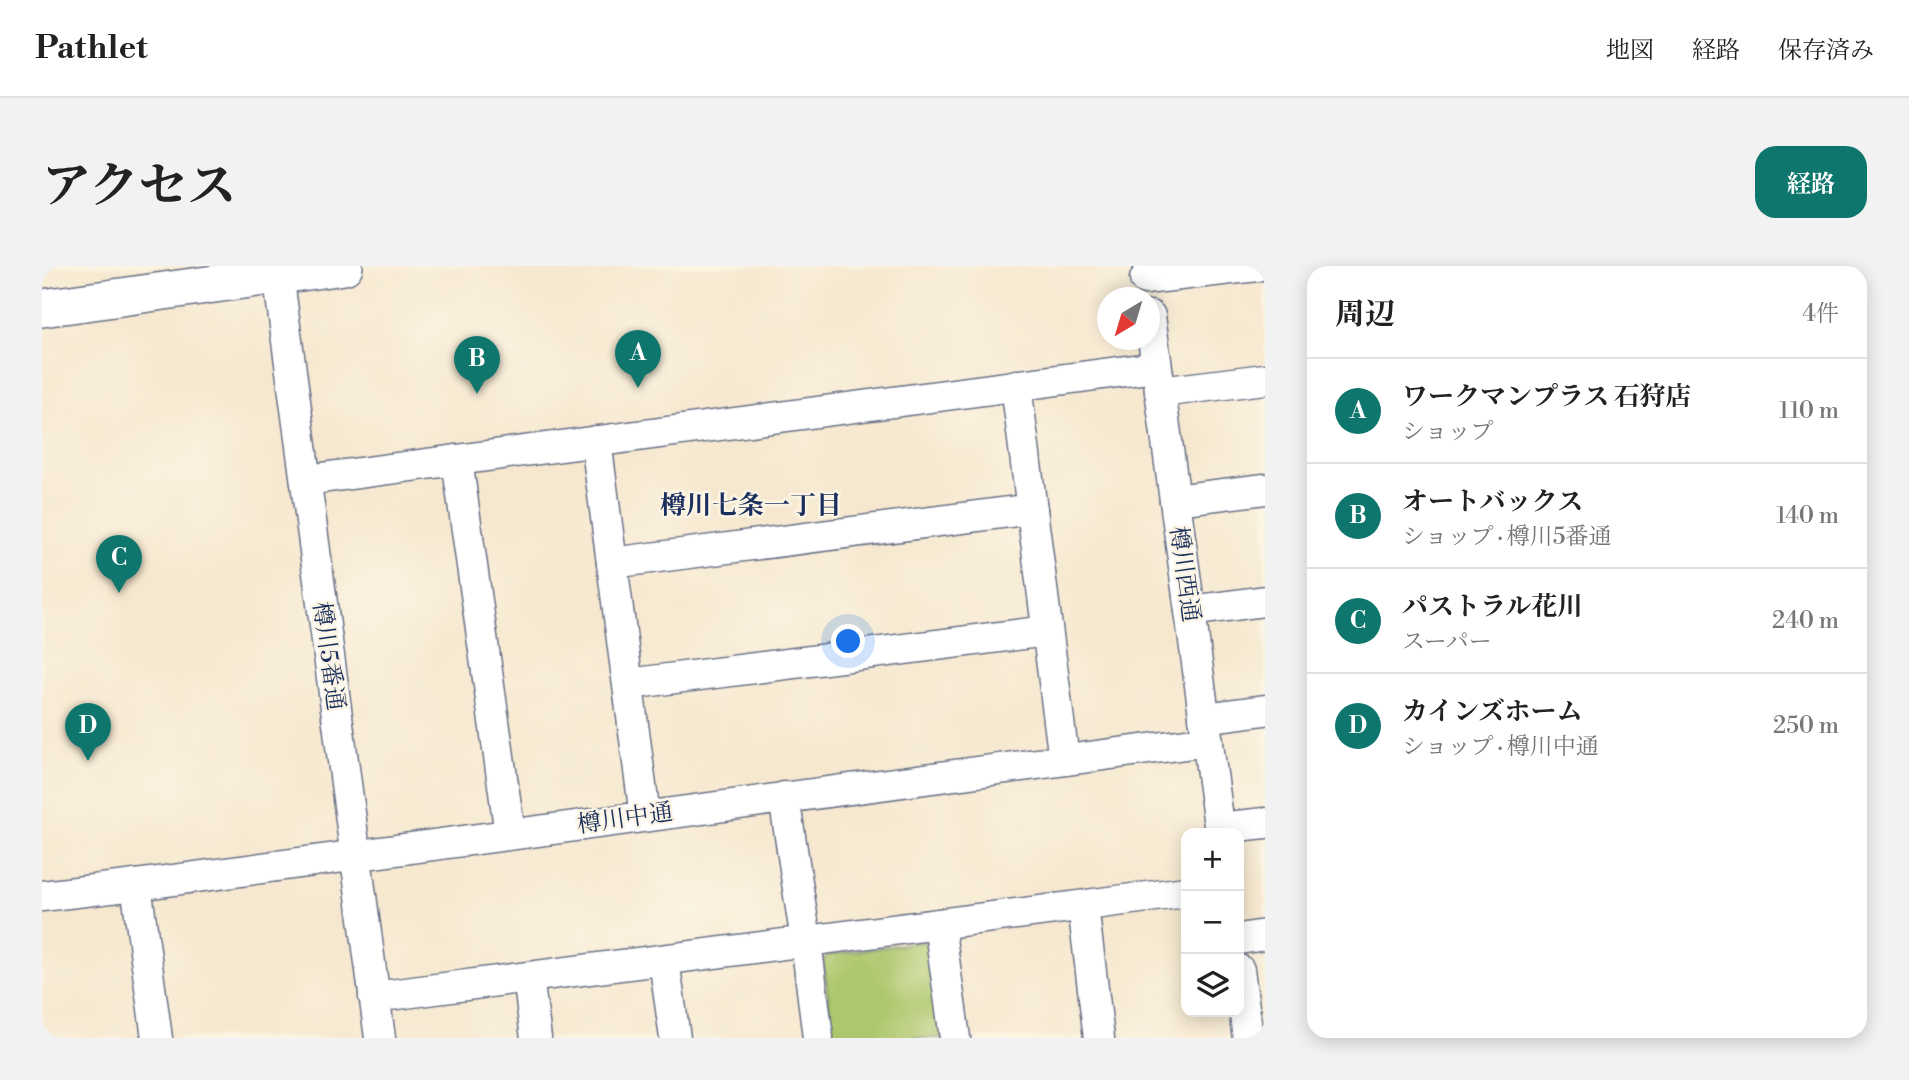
<!DOCTYPE html>
<html lang="ja">
<head>
<meta charset="utf-8">
<style>
  :root { --surface:#fff; --page:#f2f2f2; --text:#222; --muted:#767676; --line:#e0e0e0; --accent:#0f766e }
  body { margin:0; font-family:"Libre Bodoni","Noto Serif JP",serif; background:var(--page); color:var(--text) }
  .controls { position:absolute; right:21px; bottom:21px; display:grid; overflow:hidden; border-radius:14px; box-shadow:0 4px 18px #0003 }
  .controls button { width:63px; height:63px; display:grid; place-items:center; padding:0; border:0; border-bottom:2px solid var(--line); background:var(--surface); color:var(--text); font:35px sans-serif }
  .compass { position:absolute; left:1055px; top:21px; width:63px; height:63px; border-radius:50%; background:var(--surface); box-shadow:0 4px 18px #0003; rotate:218deg }
  .you { position:absolute; left:807px; top:376px; width:24px; height:24px; margin:-18px; border:5px solid #fff; border-radius:50%; background:#1a73e8; box-shadow:0 0 0 10px #1a73e833 }
  .badge { display:grid; place-items:center; width:46px; height:46px; border-radius:50%; background:var(--accent); color:#fff; font-size:23px; font-weight:700 }
  .pin { position:absolute; translate:-50% -58px; filter:drop-shadow(0 2px 4px #0008) }
  .pin::after { content:''; position:absolute; top:37px; width:24px; height:21px; background:inherit; clip-path:polygon(0 0,100% 0,50% 100%) }
  .list { margin:0; padding:0; list-style:none }
  h2 { display:flex; justify-content:space-between; align-items:center; height:91px; margin:0; padding:0 28px; font-size:30px }
  h2 small { font-size:23px; font-weight:400; color:var(--muted) }
  .list li { display:grid; grid-template-columns:46px 1fr auto; gap:21px; align-items:center; box-sizing:border-box; height:105px; padding:0 28px; border-top:2px solid var(--line) }
  .list b { display:block; font-size:26px; white-space:nowrap }
  .list p { margin:0; font-size:23px; white-space:nowrap; color:var(--muted) }
  .list em { font-size:23px; font-style:normal; color:var(--muted) }
  .icon { flex:none; width:38px; height:38px; fill:none; stroke:currentColor; stroke-width:2; stroke-linecap:round; stroke-linejoin:round }
  .map { position:relative; flex:none; width:1223px; height:772px; overflow:hidden; border-radius:21px }
  header { display:flex; align-items:center; gap:42px; box-sizing:border-box; height:98px; padding:0 35px; background:var(--surface); border-bottom:2px solid var(--line) }
  header strong { font-size:33px }
  nav { display:flex; gap:38px; margin-inline-start:auto; font-size:24px }
  .intro { display:flex; align-items:center; justify-content:space-between; box-sizing:border-box; height:168px; padding:0 42px }
  h1 { margin:0; font-size:49px }
  .button { padding:18px 32px; border-radius:21px; background:var(--accent); color:#fff; font-size:24px; font-weight:700 }
  main { display:flex; gap:42px; padding:0 42px }
  aside { flex:1; background:var(--surface); border-radius:21px; box-shadow:0 4px 18px #0003 }
  .map>svg:first-child { display:block }
  .green { fill:#adc76c; stroke:#647b65; stroke-width:2 }
  .lines { fill:none; stroke-linecap:round; stroke-linejoin:round }
  .minor-casing { stroke:#687086; stroke-width:33 }
  .major-casing { stroke:#687086; stroke-width:40 }
  .minor { stroke:#fff; stroke-width:30 }
  .major { stroke:#fff; stroke-width:37 }
  .labels { text-anchor:middle; stroke-width:5; stroke-linejoin:round; paint-order:stroke }
  .street-label { font-size:24px; fill:#1b2f5e; stroke:#fcf5e5 }
  .neighbourhood-label { font-size:26px; font-weight:bold; fill:#1b2f5e; stroke:#fcf5e5 }
</style>
</head>
<body>
<header>
<strong>Pathlet</strong>
<nav><a>地図</a><a>経路</a><a>保存済み</a></nav>
</header>
<div class="intro"><h1>アクセス</h1><a class="button">経路</a></div>
<main>
<div class="map">
<svg width="1223" height="772" viewBox="0 0 1223 772">
  <rect width="100%" height="100%" fill="#fcf5e5"/>
  <filter id="ink" filterUnits="userSpaceOnUse"><feTurbulence type="fractalNoise" baseFrequency=".0143" numOctaves="2"/><feDisplacementMap in="SourceGraphic" scale="14" xChannelSelector="R" yChannelSelector="G"/><feConvolveMatrix kernelMatrix="1 2 1 2 8 2 1 2 1" color-interpolation-filters="sRGB"/></filter>
  <filter id="wash" filterUnits="userSpaceOnUse"><feTurbulence type="fractalNoise" baseFrequency=".00686" numOctaves="4" result="noise"/><feDisplacementMap in="SourceGraphic" scale="28" xChannelSelector="R" yChannelSelector="G"/><feGaussianBlur stdDeviation="1.57" result="paint"/><feColorMatrix in="noise" values="0 0 0 0 0 0 0 0 0 0 0 0 0 0 0 0 0 1.4 0 .05"/><feComposite in="paint" operator="in"/></filter>
  <g filter="url(#wash)">
    <rect width="100%" height="100%" fill="#f6e8cf"/>
    <path class="green" d="M 882,675 L 887,680 L 900,772 L 791,772 L 781,694 L 786,689 Z"/>
  </g>
  <g filter="url(#ink)">
    <g class="lines">
      <defs>
        <g id="minor">
          <path d="M 235,0 L 338,772"/>
          <path d="M 1103,13 L 1215,0"/>
          <path d="M 1108,50 L 1178,567"/>
          <path d="M 974,119 L 1022,494"/>
          <path d="M 1118,126 L 1223,113"/>
          <path d="M 554,175 L 603,550"/>
          <path d="M 415,194 L 468,568"/>
          <path d="M 264,214 L 1114,101"/>
          <path d="M 1133,234 L 1223,223"/>
          <path d="M 570,297 L 990,243"/>
          <path d="M 1148,345 L 1223,335"/>
          <path d="M 586,418 L 1005,365"/>
          <path d="M 1162,452 L 1223,444"/>
          <path d="M 742,531 L 764,675 L 776,772"/>
          <path d="M 1177,562 L 1223,557"/>
          <path d="M 94,619 L 115,772"/>
          <path d="M 0,630 L 94,619 L 1166,475"/>
          <path d="M 1041,640 L 1057,772"/>
          <path d="M 897,658 L 913,772"/>
          <path d="M 1197,673 L 1223,669"/>
          <path d="M 622,694 L 633,772"/>
          <path d="M 1197,704 L 1206,772"/>
          <path d="M 486,711 L 494,772"/>
          <path d="M 332,731 L 1144,626"/>
        </g>
        <path id="major" d="M 0,42 L 302,0"/>
      </defs>
      <use href="#minor" class="minor-casing"/>
      <use href="#major" class="major-casing"/>
      <use href="#minor" class="minor"/>
      <use href="#major" class="major"/>
    </g>
  </g>
  <g class="labels">
    <g class="street-label">
      <text transform="translate(1143 308) rotate(82)" y="8">樽川西通</text>
      <text transform="translate(287 390) rotate(82)" y="8">樽川5番通</text>
      <text transform="translate(583 552) rotate(-8)" y="8">樽川中通</text>
    </g>
    <g class="neighbourhood-label">
      <text x="709" y="248">樽川七条一丁目</text>
    </g>
  </g>
</svg>
<div class="controls">
<button>+</button>
<button>−</button>
<button><svg class="icon" aria-label="layers" viewBox="0 0 24 24"><path d="M12 4l9 5-9 5-9-5zM3 14l9 5 9-5"/></svg></button>
</div>
<svg class="compass" viewBox="-18 -18 36 36"><path d="M0-13l5 13h-10z" fill="#e53935"/><path d="M0 13l5-13h-10z" fill="#767676"/></svg>
<div class="you"></div>
<div class="pin badge" style="left:596px;top:122px">A</div>
<div class="pin badge" style="left:435px;top:128px">B</div>
<div class="pin badge" style="left:77px;top:327px">C</div>
<div class="pin badge" style="left:46px;top:495px">D</div>
</div>
<aside>
<h2>周辺<small>4件</small></h2>
<ul class="list">
<li><span class="badge">A</span><div><b>ワークマンプラス 石狩店</b><p>ショップ</p></div><em>110 m</em></li>
<li><span class="badge">B</span><div><b>オートバックス</b><p>ショップ · 樽川5番通</p></div><em>140 m</em></li>
<li><span class="badge">C</span><div><b>パストラル花川</b><p>スーパー</p></div><em>240 m</em></li>
<li><span class="badge">D</span><div><b>カインズホーム</b><p>ショップ · 樽川中通</p></div><em>250 m</em></li>
</ul>
</aside>
</main>
</body>
</html>
